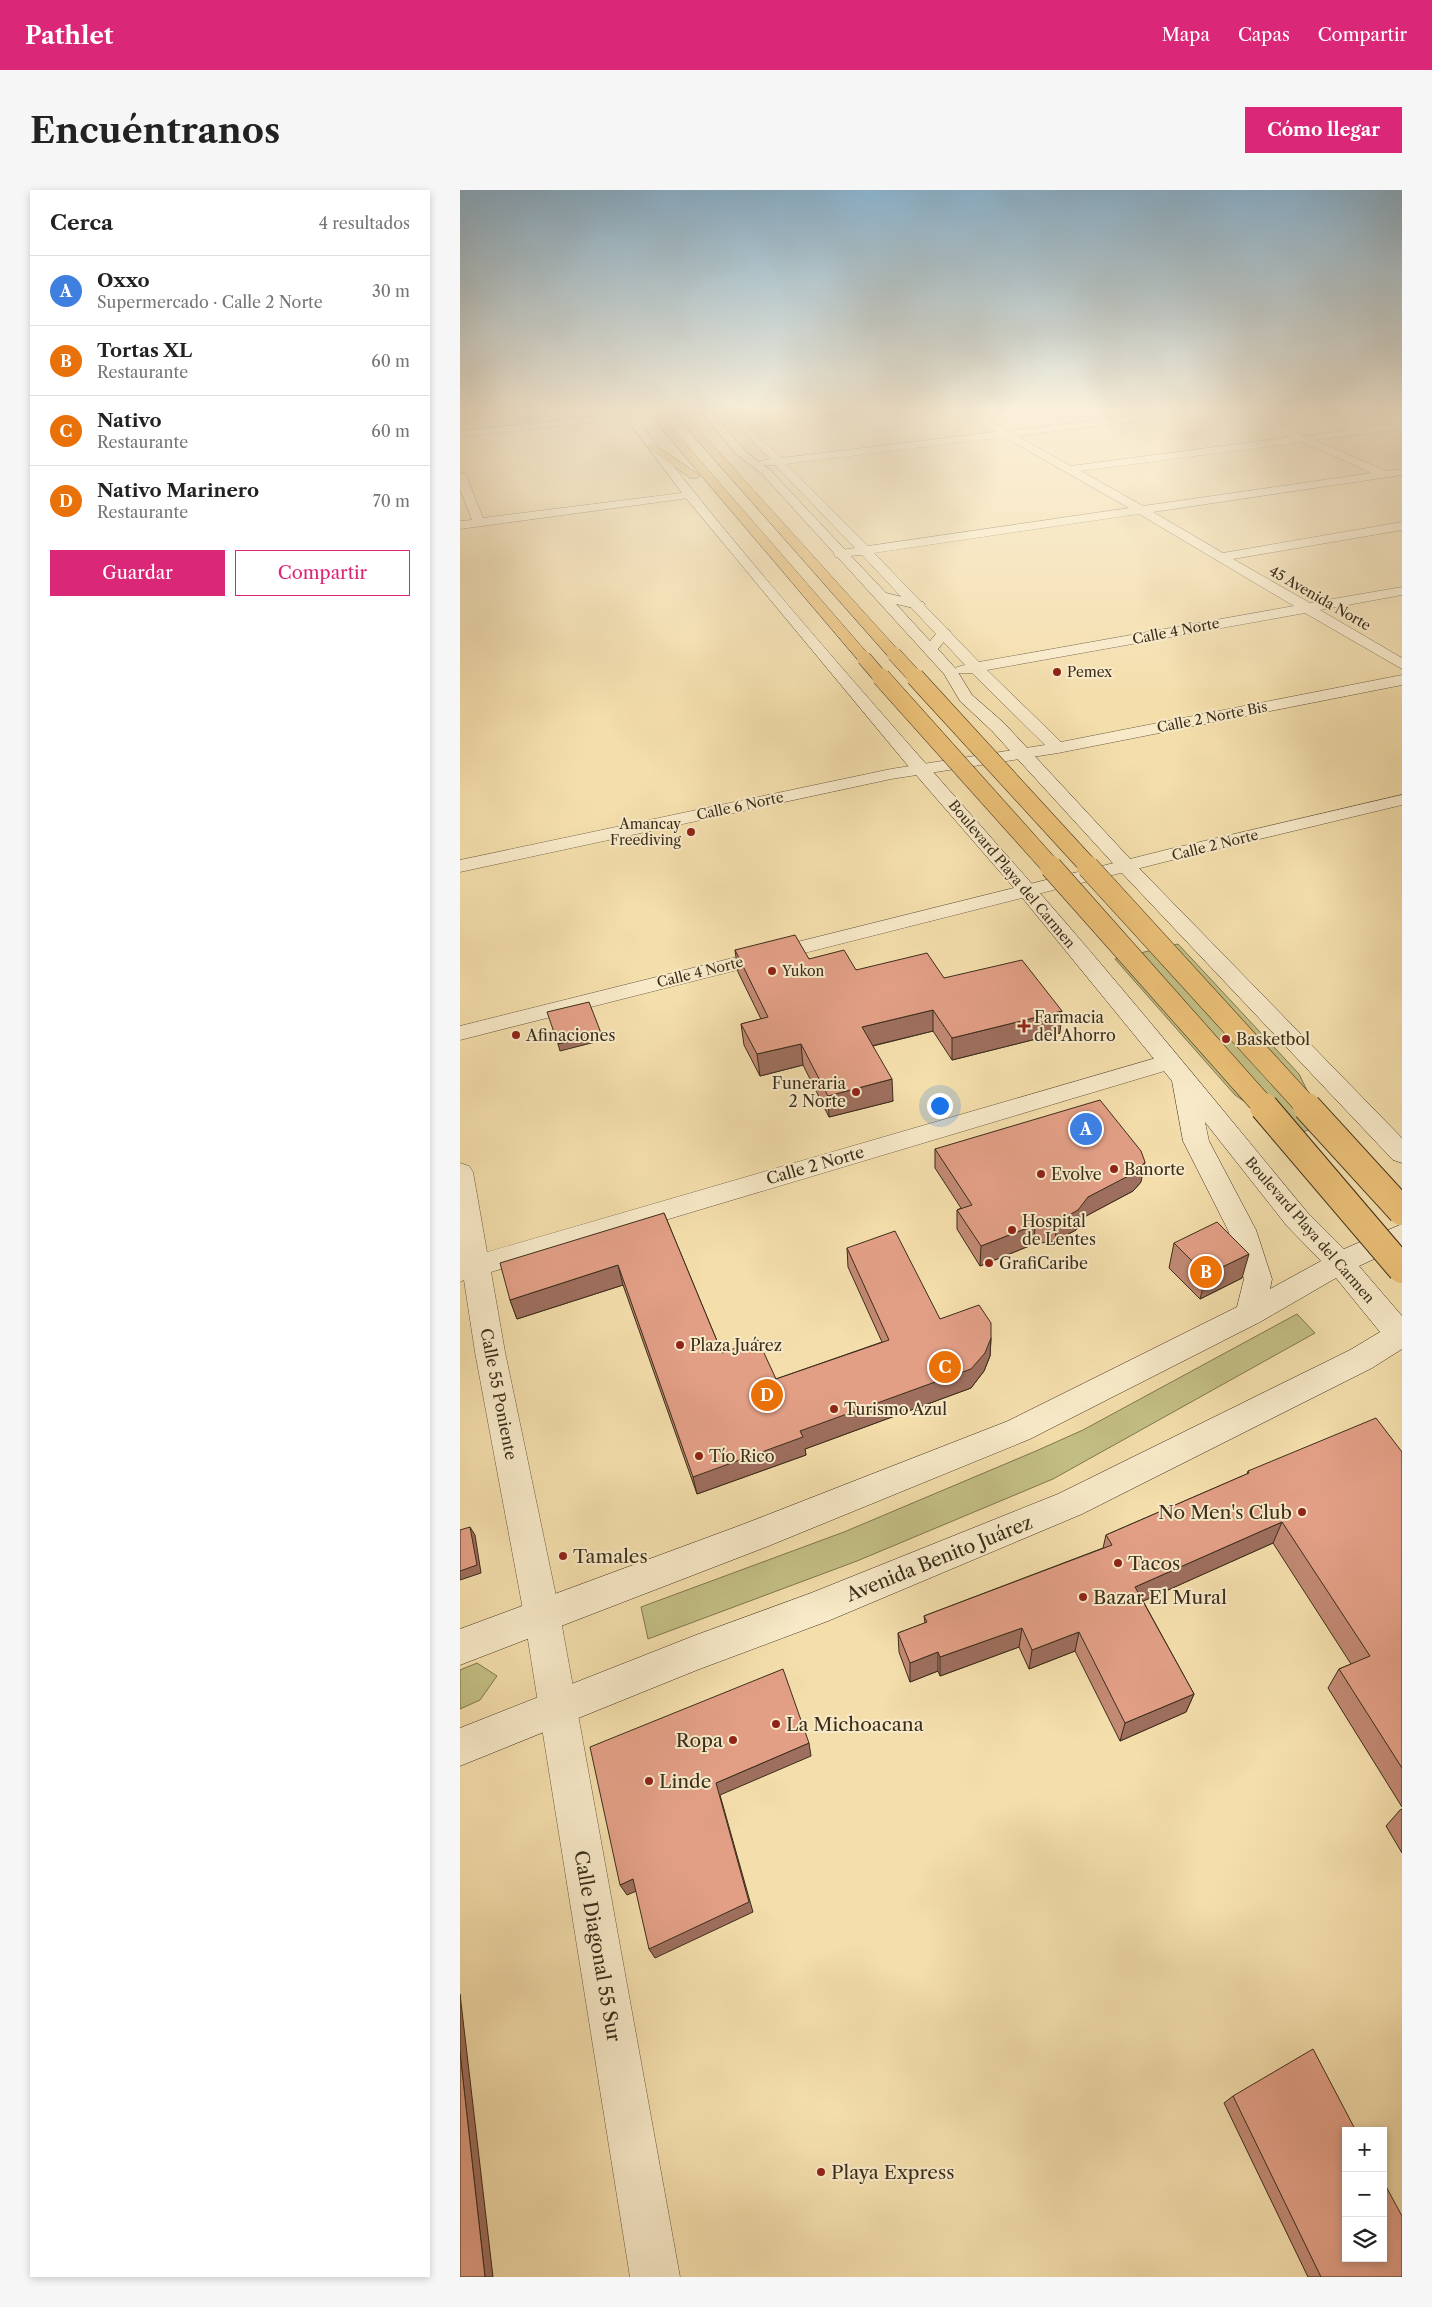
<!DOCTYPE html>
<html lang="es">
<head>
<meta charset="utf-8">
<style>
  :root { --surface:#fff; --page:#f6f6f6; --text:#222; --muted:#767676; --line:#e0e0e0; --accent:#db2777 }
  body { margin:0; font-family:"Libre Caslon Text",serif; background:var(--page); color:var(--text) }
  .controls { position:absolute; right:15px; bottom:15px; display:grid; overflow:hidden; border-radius:0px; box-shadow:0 2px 8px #0003 }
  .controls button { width:45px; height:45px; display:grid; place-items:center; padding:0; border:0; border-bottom:1px solid var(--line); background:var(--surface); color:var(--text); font:25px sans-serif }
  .you { position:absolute; left:479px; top:915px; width:18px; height:18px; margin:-12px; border:4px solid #fff; border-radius:50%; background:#1a73e8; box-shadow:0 0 0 8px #1a73e833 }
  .badge { display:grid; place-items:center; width:32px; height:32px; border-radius:50%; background:var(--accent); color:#fff; font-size:16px; font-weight:700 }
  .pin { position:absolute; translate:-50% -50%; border:2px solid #fff; box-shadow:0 1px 5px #0006 }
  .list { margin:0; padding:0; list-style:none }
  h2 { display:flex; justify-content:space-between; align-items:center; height:65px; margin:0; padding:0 20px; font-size:21px }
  h2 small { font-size:16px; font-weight:400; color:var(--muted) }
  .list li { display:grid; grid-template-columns:32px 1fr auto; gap:15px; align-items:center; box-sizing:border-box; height:70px; padding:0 20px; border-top:1px solid var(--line) }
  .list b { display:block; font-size:19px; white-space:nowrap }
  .list p { margin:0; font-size:16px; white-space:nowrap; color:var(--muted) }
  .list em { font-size:16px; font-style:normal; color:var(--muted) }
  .actions { display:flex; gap:10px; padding:15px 20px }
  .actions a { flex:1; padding:11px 0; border:1px solid var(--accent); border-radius:0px; text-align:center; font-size:18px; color:var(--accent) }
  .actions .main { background:var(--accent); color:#fff }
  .icon { flex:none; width:28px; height:28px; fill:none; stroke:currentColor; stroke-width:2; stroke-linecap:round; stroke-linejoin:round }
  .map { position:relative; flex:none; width:942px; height:2087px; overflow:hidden; border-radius:0px }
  header { display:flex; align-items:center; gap:30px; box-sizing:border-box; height:70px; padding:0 25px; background:var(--accent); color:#fff }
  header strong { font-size:24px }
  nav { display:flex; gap:28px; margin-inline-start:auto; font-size:18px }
  .intro { display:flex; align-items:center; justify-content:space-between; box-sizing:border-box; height:120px; padding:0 30px }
  h1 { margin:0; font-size:35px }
  .button { padding:12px 22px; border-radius:0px; background:var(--accent); color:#fff; font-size:18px; font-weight:700 }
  main { display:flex; gap:30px; padding:0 30px }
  aside { flex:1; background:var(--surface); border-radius:0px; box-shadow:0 2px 8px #0003 }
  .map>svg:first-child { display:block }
  .green { fill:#c3bf84; stroke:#7f7650 }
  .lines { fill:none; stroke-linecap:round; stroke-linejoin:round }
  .street-casing { stroke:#69593f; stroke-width:1 }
  .secondary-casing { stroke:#3b2d1b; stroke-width:1 }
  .highway-casing { stroke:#3b2d1b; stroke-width:1 }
  .street { fill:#f8eac9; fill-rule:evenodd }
  .secondary { fill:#f8eac9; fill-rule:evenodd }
  .highway { fill:#eabf76; fill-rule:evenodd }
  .highway-bridge-far3-casing { stroke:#3b2d1b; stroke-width:15; stroke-linecap:butt }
  .highway-bridge-far2-casing { stroke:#3b2d1b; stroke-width:19; stroke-linecap:butt }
  .highway-bridge-far1-casing { stroke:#3b2d1b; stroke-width:23; stroke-linecap:butt }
  .highway-bridge-casing { stroke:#3b2d1b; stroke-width:30; stroke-linecap:butt }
  .highway-bridge-far3 { stroke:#eabf76; stroke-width:14 }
  .highway-bridge-far2 { stroke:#eabf76; stroke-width:18 }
  .highway-bridge-far1 { stroke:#eabf76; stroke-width:22 }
  .highway-bridge { stroke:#eabf76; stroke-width:28 }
  .wall { fill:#c28973; stroke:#3b2d1b }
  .shaded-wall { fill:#9e6f5e; stroke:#3b2d1b }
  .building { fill:#e29f86; stroke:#3b2d1b }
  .poi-dot { fill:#8f2418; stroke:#f8eac9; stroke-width:2 }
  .labels { text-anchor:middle; stroke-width:4; stroke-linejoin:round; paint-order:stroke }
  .far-street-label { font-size:14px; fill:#3b2d1b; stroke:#f8eac9 }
  .far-poi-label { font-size:14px; fill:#3b2d1b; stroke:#f8eac9; text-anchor:start }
  .poi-label { font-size:16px; fill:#3b2d1b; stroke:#f8eac9; text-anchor:start }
  .street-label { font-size:16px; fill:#3b2d1b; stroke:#f8eac9 }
  .near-poi-label { font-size:19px; fill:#3b2d1b; stroke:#f8eac9; text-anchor:start }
  .near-street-label { font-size:19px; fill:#3b2d1b; stroke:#f8eac9 }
</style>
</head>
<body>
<header>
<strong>Pathlet</strong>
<nav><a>Mapa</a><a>Capas</a><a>Compartir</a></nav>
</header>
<div class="intro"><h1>Encuéntranos</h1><a class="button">Cómo llegar</a></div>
<main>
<aside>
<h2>Cerca<small>4 resultados</small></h2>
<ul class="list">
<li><span class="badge" style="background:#3f7fe0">A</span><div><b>Oxxo</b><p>Supermercado · Calle 2 Norte</p></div><em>30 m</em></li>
<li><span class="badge" style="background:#e8710a">B</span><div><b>Tortas XL</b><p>Restaurante</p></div><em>60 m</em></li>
<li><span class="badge" style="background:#e8710a">C</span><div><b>Nativo</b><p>Restaurante</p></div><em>60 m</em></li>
<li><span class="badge" style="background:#e8710a">D</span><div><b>Nativo Marinero</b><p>Restaurante</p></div><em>70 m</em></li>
</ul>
<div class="actions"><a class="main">Guardar</a><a>Compartir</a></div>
</aside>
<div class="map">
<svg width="942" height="2087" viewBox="0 0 942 2087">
  <rect width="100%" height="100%" fill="#f4deac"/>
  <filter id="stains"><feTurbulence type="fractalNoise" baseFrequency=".004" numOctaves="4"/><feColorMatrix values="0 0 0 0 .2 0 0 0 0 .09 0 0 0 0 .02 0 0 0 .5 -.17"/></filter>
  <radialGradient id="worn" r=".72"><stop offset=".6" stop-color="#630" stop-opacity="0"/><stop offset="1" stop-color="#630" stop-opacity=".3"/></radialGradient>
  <g class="green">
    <path d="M 718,754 L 839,884 L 864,935 L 833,945 L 775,905 L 655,769 Z"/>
    <path d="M 837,1124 L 855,1143 L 593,1289 L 397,1371 L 188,1449 L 181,1417 L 384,1342 L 576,1261 L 623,1240 Z"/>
    <path d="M 17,1473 L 37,1486 L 20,1510 L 0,1519 L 0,1480 Z"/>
  </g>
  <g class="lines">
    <defs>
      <g id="street">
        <path d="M 262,219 L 273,219 L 275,222 L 340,219 L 335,222 L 280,227 L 321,268 L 535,242 L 497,219 L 509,219 L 548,241 L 726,219 L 756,219 L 751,222 L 557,246 L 611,276 L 831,247 L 769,219 L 783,219 L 844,246 L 942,233 L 942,239 L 855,250 L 926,281 L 942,279 L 942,285 L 693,322 L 763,363 L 942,332 L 942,340 L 773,369 L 850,413 L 942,397 L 942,405 L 860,420 L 942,468 L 942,479 L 845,423 L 527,480 L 601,552 L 942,485 L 942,495 L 598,563 L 431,589 L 0,682 L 0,670 L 431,579 L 585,555 L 512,483 L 497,483 L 494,480 L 497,477 L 505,475 L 402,365 L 375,367 L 374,364 L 375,361 L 395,358 L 315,275 L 300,275 L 300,271 L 310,269 L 270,228 L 258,228 L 258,224 L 265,223 ZM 544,247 L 669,318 L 408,356 L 326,274 ZM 842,252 L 912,283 L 683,316 L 621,281 ZM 679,324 L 834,416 L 519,472 L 414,363 Z"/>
        <path d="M 169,223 L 172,224 L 172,228 L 0,247 L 0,241 Z"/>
        <path d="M 0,282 L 6,285 L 23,328 L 229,302 L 235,305 L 229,308 L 0,339 L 0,331 L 12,330 L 0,299 Z"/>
        <path d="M 942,605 L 942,615 L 712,670 L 0,850 L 0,836 L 710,659 Z"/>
        <path d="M 710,864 L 718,867 L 722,872 L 718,877 L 31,1082 L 45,1162 L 100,1425 L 220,2087 L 170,2087 L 64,1425 L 15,1162 L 4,1090 L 0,1092 L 0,973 L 9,976 L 13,982 L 27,1062 Z"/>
      </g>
      <g id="secondary">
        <path d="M 159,219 L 169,219 C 295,384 435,538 572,694 C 666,801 756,912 847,1022 L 884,1059 L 942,1034 L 942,1056 L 899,1076 L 942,1126 L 942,1159 L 912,1178 L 622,1324 L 368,1431 L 237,1480 L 0,1576 L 0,1538 L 236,1445 L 351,1403 L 598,1304 L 890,1160 L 920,1142 L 876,1088 L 800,1132 L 570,1249 L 306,1357 L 0,1475 L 0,1439 L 284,1334 L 548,1231 L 777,1117 L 784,1089 L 768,1040 L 723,951 L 712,891 L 560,705 L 444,571 L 225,307 ZM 745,932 L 827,1036 L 861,1071 L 810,1099 L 812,1089 L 796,1040 L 749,951 Z"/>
        <path d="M 239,219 L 249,219 L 285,261 L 310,280 L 426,403 L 463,412 L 465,415 L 458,419 L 436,414 L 470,451 L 479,440 L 489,440 L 491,443 L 478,459 L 496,479 L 512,505 L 544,533 L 674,673 L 942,948 L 942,973 L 933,970 L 660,681 L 532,541 L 500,511 L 484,484 L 302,284 L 277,265 Z"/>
      </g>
      <g id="highway">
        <path d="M 185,219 L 195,219 L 409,465 L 412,468 L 409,471 L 399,471 Z"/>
        <path d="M 210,219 L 220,219 L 439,461 L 442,464 L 439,467 L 429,467 Z"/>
        <path d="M 192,253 L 238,284 L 240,286 L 238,288 L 230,288 L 188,258 L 187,256 Z"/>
      </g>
    </defs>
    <use href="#street" class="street-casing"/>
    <use href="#secondary" class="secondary-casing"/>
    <use href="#highway" class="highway-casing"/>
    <use href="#street" class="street"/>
    <use href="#secondary" class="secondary"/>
    <use href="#highway" class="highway"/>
    <defs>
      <g id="highway-bridge-far3">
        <path d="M 434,464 L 457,489"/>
        <path d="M 404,468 L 422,489"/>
      </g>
      <g id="highway-bridge-far2">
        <path d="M 421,487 L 592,678"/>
        <path d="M 455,487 L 630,678"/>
      </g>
      <g id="highway-bridge-far1">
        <path d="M 591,677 L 805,918"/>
        <path d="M 628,677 L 848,918"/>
      </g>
      <g id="highway-bridge">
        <path d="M 804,917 L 942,1079"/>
        <path d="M 847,917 L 942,1021"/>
      </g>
    </defs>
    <use href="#highway-bridge-far3" class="highway-bridge-far3-casing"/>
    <use href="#highway-bridge-far2" class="highway-bridge-far2-casing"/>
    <use href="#highway-bridge-far1" class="highway-bridge-far1-casing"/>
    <use href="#highway-bridge" class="highway-bridge-casing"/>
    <use href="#highway-bridge-far3" class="highway-bridge-far3"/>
    <use href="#highway-bridge-far2" class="highway-bridge-far2"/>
    <use href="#highway-bridge-far1" class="highway-bridge-far1"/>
    <use href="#highway-bridge" class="highway-bridge"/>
  </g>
  <g class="wall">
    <path d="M 275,760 L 349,769 L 396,780 L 484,788 L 600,843 L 492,870 L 473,841 L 413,856 L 433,911 L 369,927 L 343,875 L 300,886 L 284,855 L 281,834 L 301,829 L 278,782 Z"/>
    <path d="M 475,959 L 681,992 L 673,1001 L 626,1026 L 616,1040 L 595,1051 L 574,1054 L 520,1076 L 497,1039 L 497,1020 L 501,1018 L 475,978 Z"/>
    <path d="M 204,1023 L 262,1163 L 316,1189 L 422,1152 L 388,1077 L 387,1058 L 480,1129 L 531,1148 L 530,1166 L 524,1181 L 511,1198 L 345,1259 L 346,1265 L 237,1304 L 163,1095 L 57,1129 L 50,1110 Z"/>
    <path d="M 714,1053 L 782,1088 L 740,1109 L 709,1078 Z"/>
    <path d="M 942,1262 L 942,1617 L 868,1498 L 879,1479 L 891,1474 L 813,1353 L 683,1411 L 734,1504 L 726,1522 L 660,1551 L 615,1461 L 569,1479 L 559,1457 L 480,1486 L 478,1481 L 450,1492 L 439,1462 L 438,1443 L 465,1433 L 464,1426 L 643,1358 L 646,1345 L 787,1284 L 788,1281 Z"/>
    <path d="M 942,1619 L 942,1663 L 926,1636 L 940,1620 Z"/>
    <path d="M 773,1906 L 942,2087 L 848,2087 L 764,1913 Z"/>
  </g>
  <g class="shaded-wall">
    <path d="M 473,820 L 473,841 L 403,858 L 402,837 Z"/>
    <path d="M 602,821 L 600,843 L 492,870 L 492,848 Z"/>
    <path d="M 141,843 L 143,850 L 100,861 L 98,854 Z"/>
    <path d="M 341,854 L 343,875 L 300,886 L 297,864 Z"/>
    <path d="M 432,889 L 433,911 L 369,927 L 368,906 Z"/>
    <path d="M 685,972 L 681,992 L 673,1001 L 626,1026 L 616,1040 L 595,1051 L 597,1032 L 628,1007 Z"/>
    <path d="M 575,1035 L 574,1054 L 520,1076 L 521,1056 Z"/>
    <path d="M 789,1064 L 782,1088 L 740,1109 L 746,1085 Z"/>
    <path d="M 158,1075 L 163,1095 L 57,1129 L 50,1110 Z"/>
    <path d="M 531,1148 L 530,1166 L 524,1181 L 511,1198 L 345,1259 L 346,1265 L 237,1304 L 233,1287 L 340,1241 Z"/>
    <path d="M 822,1332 L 813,1353 L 670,1417 L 675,1397 Z"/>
    <path d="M 10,1337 L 15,1345 L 21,1383 L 0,1390 L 0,1381 Z"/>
    <path d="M 562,1438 L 559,1457 L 480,1486 L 480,1467 Z"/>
    <path d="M 619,1442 L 615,1461 L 569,1479 L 572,1460 Z"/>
    <path d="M 478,1462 L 478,1481 L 450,1492 L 450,1473 Z"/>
    <path d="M 734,1504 L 726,1522 L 660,1551 L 665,1533 Z"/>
    <path d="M 349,1553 L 351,1566 L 260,1605 L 293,1722 L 195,1768 L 189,1759 L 256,1593 Z"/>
    <path d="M 173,1689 L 179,1700 L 167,1705 L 160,1695 Z"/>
    <path d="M 0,1804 L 33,2087 L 25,2087 L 0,1863 Z"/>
  </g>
  <g class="building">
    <path d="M 335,745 L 349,769 L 384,760 L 396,780 L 467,763 L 484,788 L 562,770 L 602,821 L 492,848 L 473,820 L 402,837 L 432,889 L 368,906 L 341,854 L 297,864 L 281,834 L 308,827 L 275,760 Z"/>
    <path d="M 129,812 L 141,843 L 98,854 L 87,822 Z"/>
    <path d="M 640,910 L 681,961 L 685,972 L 676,982 L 628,1007 L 618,1020 L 597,1032 L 575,1035 L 521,1056 L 497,1020 L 512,1015 L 475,959 Z"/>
    <path d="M 204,1023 L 262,1163 L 298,1150 L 316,1189 L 429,1150 L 387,1058 L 435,1041 L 480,1129 L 519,1115 L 531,1133 L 531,1148 L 525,1163 L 511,1179 L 340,1241 L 343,1247 L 233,1287 L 158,1075 L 50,1110 L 40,1073 Z"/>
    <path d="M 757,1032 L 789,1064 L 746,1085 L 714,1053 Z"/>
    <path d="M 916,1228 L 942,1262 L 942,1578 L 879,1479 L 910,1466 L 822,1332 L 675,1397 L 734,1504 L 665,1533 L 619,1442 L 572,1460 L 562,1438 L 480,1467 L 478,1462 L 450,1473 L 438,1443 L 467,1432 L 464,1426 L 652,1355 L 646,1345 L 789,1283 L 788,1281 Z"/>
    <path d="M 10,1337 L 17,1375 L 0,1381 L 0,1340 Z"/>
    <path d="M 323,1479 L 349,1553 L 256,1593 L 289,1712 L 189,1759 L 173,1689 L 160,1695 L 130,1557 Z"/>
    <path d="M 853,1859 L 896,1941 L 886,1941 L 886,2068 L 923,2068 L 923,1991 L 942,2026 L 942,2087 L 861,2087 L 773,1906 Z"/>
    <path d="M 0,1863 L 25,2087 L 0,2087 Z"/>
  </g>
  <linearGradient id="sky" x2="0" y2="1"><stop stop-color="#8bb6d3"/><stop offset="0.43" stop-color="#faf0da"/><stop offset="1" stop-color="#faf0da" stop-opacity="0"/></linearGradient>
  <rect width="942" height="511" fill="url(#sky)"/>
  <g class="poi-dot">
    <circle cx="597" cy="482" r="5"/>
    <circle cx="231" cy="642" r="5"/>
    <circle cx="312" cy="781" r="5"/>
    <path d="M561.5 828.5h5v5h5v5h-5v5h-5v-5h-5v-5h5z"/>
    <circle cx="56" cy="845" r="5"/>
    <circle cx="766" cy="849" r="5"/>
    <circle cx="396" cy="902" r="5"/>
    <circle cx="654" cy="979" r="5"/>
    <circle cx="581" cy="984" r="5"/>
    <circle cx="552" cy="1040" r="5"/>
    <circle cx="529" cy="1073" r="5"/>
    <circle cx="220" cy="1155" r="5"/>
    <circle cx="374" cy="1219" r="5"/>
    <circle cx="239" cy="1266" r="5"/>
    <circle cx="842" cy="1322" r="5"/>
    <circle cx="103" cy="1366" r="5"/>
    <circle cx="658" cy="1373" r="5"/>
    <circle cx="623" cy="1407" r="5"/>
    <circle cx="316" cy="1534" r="5"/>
    <circle cx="273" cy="1550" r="5"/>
    <circle cx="189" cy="1591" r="5"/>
    <circle cx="361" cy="1982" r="5"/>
  </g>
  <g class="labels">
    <g class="far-street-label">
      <text transform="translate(860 408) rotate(30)" y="5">45 Avenida Norte</text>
      <text transform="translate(716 441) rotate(-11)" y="5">Calle 4 Norte</text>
      <text transform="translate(752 527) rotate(-11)" y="5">Calle 2 Norte Bis</text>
      <text transform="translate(280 616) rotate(-12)" y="5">Calle 6 Norte</text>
      <text transform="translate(755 655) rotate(-14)" y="5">Calle 2 Norte</text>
      <text transform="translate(552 684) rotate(50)" y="5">Boulevard Playa del Carmen</text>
      <text transform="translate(240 782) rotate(-14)" y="5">Calle 4 Norte</text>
      <text transform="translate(850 1040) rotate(49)" y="5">Boulevard Playa del Carmen</text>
    </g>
    <g class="far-poi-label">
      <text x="607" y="487">Pemex</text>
      <text x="221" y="639" text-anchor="end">Amancay<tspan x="221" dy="16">Freediving</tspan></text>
      <text x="322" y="786">Yukon</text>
    </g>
    <g class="poi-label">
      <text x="574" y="833">Farmacia<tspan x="574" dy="18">del Ahorro</tspan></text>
      <text x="66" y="851">Afinaciones</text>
      <text x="776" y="855">Basketbol</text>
      <text x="386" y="899" text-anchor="end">Funeraria<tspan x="386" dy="18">2 Norte</tspan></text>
      <text x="664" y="985">Banorte</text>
      <text x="591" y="990">Evolve</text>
      <text x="562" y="1037">Hospital<tspan x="562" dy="18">de Lentes</tspan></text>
      <text x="539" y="1079">GrafiCaribe</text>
      <text x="230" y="1161">Plaza Juárez</text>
      <text x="384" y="1225">Turismo Azul</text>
      <text x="249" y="1272">Tío Rico</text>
    </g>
    <g class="street-label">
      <text transform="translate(355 975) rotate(-16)" y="6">Calle 2 Norte</text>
      <text transform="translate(39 1204) rotate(79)" y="6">Calle 55 Poniente</text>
    </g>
    <g class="near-poi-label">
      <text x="832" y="1329" text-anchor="end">No Men's Club</text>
      <text x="113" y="1373">Tamales</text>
      <text x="668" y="1380">Tacos</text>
      <text x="633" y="1414">Bazar El Mural</text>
      <text x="326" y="1541">La Michoacana</text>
      <text x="263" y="1557" text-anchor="end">Ropa</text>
      <text x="199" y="1598">Linde</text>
      <text x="371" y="1989">Playa Express</text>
    </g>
    <g class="near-street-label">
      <text transform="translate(479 1368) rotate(-22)" y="7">Avenida Benito Juárez</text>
      <text transform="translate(138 1756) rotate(80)" y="7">Calle Diagonal 55 Sur</text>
    </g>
  </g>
  <rect width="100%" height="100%" filter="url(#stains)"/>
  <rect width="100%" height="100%" fill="url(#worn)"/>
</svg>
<div class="controls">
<button>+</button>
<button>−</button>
<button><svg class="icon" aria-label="layers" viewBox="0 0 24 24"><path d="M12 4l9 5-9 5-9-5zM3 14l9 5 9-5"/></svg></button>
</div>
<div class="you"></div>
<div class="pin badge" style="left:626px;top:939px;background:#3f7fe0">A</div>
<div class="pin badge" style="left:746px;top:1082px;background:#e8710a">B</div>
<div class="pin badge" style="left:485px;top:1177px;background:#e8710a">C</div>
<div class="pin badge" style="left:307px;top:1205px;background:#e8710a">D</div>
</div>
</main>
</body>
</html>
